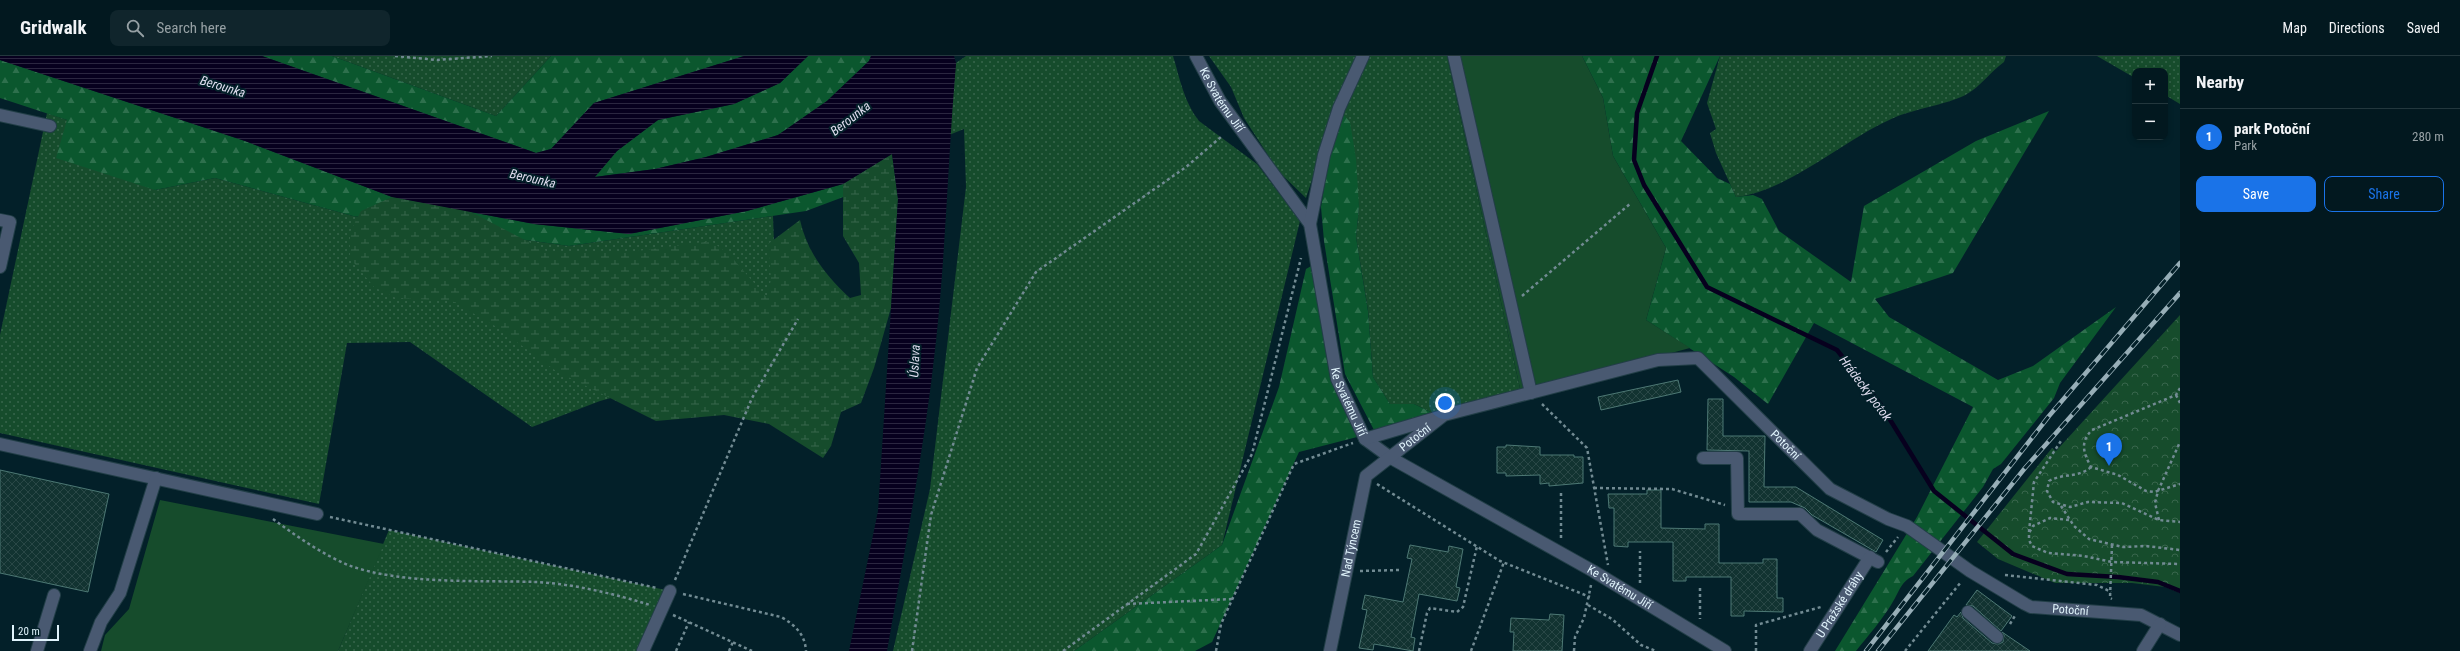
<!DOCTYPE html>
<html lang="en">
<head>
<meta charset="utf-8">
<style>
  :root { --surface:#02181f; --page:#10252c; --text:#f1f3f6; --muted:#96a0a4; --line:#23373d; --accent:#1a73e8 }
  body { margin:0; font-family:"Roboto Condensed",sans-serif; background:var(--page); color:var(--text) }
  .controls { position:absolute; right:12px; top:12px; display:grid; overflow:hidden; border-radius:8px; box-shadow:0 2px 6px #0003 }
  .controls button { width:36px; height:36px; display:grid; place-items:center; padding:0; border:0; border-bottom:1px solid var(--line); background:var(--surface); color:var(--text); font:20px sans-serif }
  .scale { position:absolute; left:12px; bottom:10px; width:47px; box-sizing:border-box; padding-left:4px; border:2px solid #e0f4fc; border-top:0; font-size:11px; line-height:14px; white-space:nowrap; color:#e0f4fc; -webkit-text-stroke:3px #032029; paint-order:stroke }
  .you { position:absolute; left:1445px; top:347px; width:14px; height:14px; margin:-10px; border:3px solid #fff; border-radius:50%; background:#1a73e8; box-shadow:0 0 0 6px #1a73e833 }
  .badge { display:grid; place-items:center; width:26px; height:26px; border-radius:50%; background:var(--accent); color:#fff; font-size:13px; font-weight:700 }
  .pin { position:absolute; translate:-50% -33px; filter:drop-shadow(0 1px 2px #0008) }
  .pin::after { content:''; position:absolute; top:21px; width:14px; height:12px; background:inherit; clip-path:polygon(0 0,100% 0,50% 100%) }
  .list { margin:0; padding:0; list-style:none }
  h2 { display:flex; justify-content:space-between; align-items:center; height:52px; margin:0; padding:0 16px; font-size:17px }
  h2 small { font-size:13px; font-weight:400; color:var(--muted) }
  .list li { display:grid; grid-template-columns:26px 1fr auto; gap:12px; align-items:center; box-sizing:border-box; height:56px; padding:0 16px; border-top:1px solid var(--line) }
  .list b { display:block; font-size:15px; white-space:nowrap }
  .list p { margin:0; font-size:13px; white-space:nowrap; color:var(--muted) }
  .list em { font-size:13px; font-style:normal; color:var(--muted) }
  .actions { display:flex; gap:8px; padding:12px 16px }
  .actions a { flex:1; padding:9px 0; border:1px solid var(--accent); border-radius:8px; text-align:center; font-size:14px; color:var(--accent) }
  .actions .main { background:var(--accent); color:#fff }
  .icon { flex:none; width:22px; height:22px; fill:none; stroke:currentColor; stroke-width:2; stroke-linecap:round; stroke-linejoin:round }
  .map { position:relative; flex:none; width:2180px; height:595px; overflow:hidden }
  header { display:flex; align-items:center; gap:24px; box-sizing:border-box; height:56px; padding:0 20px; background:var(--surface); border-bottom:1px solid var(--line) }
  header strong { font-size:19px }
  nav { display:flex; gap:22px; margin-inline-start:auto; font-size:14px }
  .search { width:280px; height:36px; background:var(--page); display:flex; align-items:center; gap:10px; box-sizing:border-box; padding:0 14px; border-radius:8px; color:var(--muted); font-size:15px }
  main { display:flex }
  aside { flex:1; background:var(--surface) }
  .map>svg:first-child { display:block }
  .grass { fill:url(#grass-dots) }
  .forest { fill:url(#forest-firs) }
  .wetland { fill:url(#wetland-marsh) }
  .park { fill:url(#park-crowns) }
  .garden { fill:#164c2c }
  .water { fill:url(#water-rules) }
  .lines { fill:none; stroke-linecap:round; stroke-linejoin:round }
  .stream { stroke:#07001e; stroke-width:4.5 }
  .building { fill:url(#building-cross-hatch); stroke:#4d7874 }
  .minor-casing { stroke:#223e47; stroke-width:14 }
  .path { stroke:#728b93; stroke-width:2.5; stroke-dasharray:3 3; stroke-linecap:butt }
  .minor { stroke:#495971; stroke-width:12 }
  .rail-casing { stroke:#97aeb7; stroke-width:4.5 }
  .rail { stroke:#032029; stroke-width:3; stroke-dasharray:9; stroke-linecap:butt }
  .labels { text-anchor:middle; stroke-width:4; stroke-linejoin:round; paint-order:stroke }
  .street-label { font-size:12px; fill:#e0f4fc; stroke:#032029 }
  .water-label { font-size:13px; font-style:italic; fill:#dfddef; stroke:#032029 }
</style>
</head>
<body>
<header>
<strong>Gridwalk</strong>
<div class="search"><svg class="icon" aria-label="search" viewBox="0 0 24 24"><circle cx="10" cy="10" r="6"/><path d="M15 15l6 6"/></svg>Search here</div>
<nav><a>Map</a><a>Directions</a><a>Saved</a></nav>
</header>
<main>
<div class="map">
<svg width="2180" height="595" viewBox="0 0 2180 595">
  <defs>
    <pattern id="grass-dots" width="8" height="8" patternUnits="userSpaceOnUse"><rect width="8" height="8" fill="#164c2c"/><path d="M2 2h.1M6 6h.1" fill="none" stroke="#38664c" stroke-width="1.8" stroke-linecap="round"/></pattern>
    <pattern id="forest-firs" width="22" height="20" patternUnits="userSpaceOnUse"><rect width="22" height="20" fill="#0b572e"/><path d="M5 1l3.5 6h-7zM16 11l3.5 6h-7z" fill="#2e704d"/></pattern>
    <pattern id="wetland-marsh" width="20" height="14" patternUnits="userSpaceOnUse"><rect width="20" height="14" fill="#164c2c"/><path d="M1 5h8M5 5V1M11 12h8M15 12V8" fill="none" stroke="#38664c"/></pattern>
    <pattern id="park-crowns" width="20" height="18" patternUnits="userSpaceOnUse"><rect width="20" height="18" fill="#164c2c"/><path d="M2 6a3 3 0 1 1 6 0M12 15a3 3 0 1 1 6 0" fill="none" stroke="#38664c"/></pattern>
    <pattern id="water-rules" width="6" height="5" patternUnits="userSpaceOnUse"><rect width="6" height="5" fill="#07001e"/><path d="M0 2.5h6" fill="none" stroke="#2b2640"/></pattern>
    <pattern id="building-cross-hatch" width="8" height="8" patternUnits="userSpaceOnUse"><rect width="8" height="8" fill="#123331"/><path d="M0 0l8 8M0 8l8-8" fill="none" stroke="#294746"/></pattern>
  </defs>
  <rect width="100%" height="100%" fill="#032029"/>
  <g class="grass">
    <path d="M 332,0 L 562,0 L 551,0 L 496,60 Z"/>
    <path d="M 966,0 L 1173,0 C 1180,23 1184,46 1199,65 L 1257,108 L 1300,165 L 1222,489 L 1074,595 L 893,595 L 930,433 L 966,131 L 964,73 L 949,79 L 956,7 Z"/>
    <path d="M 1209,0 L 1358,0 L 1331,66 L 1306,142 L 1279,116 L 1244,62 L 1231,31 Z"/>
    <path d="M 1369,0 L 1447,0 L 1521,337 L 1437,359 L 1414,348 L 1390,348 L 1373,321 L 1368,254 L 1356,181 L 1359,151 L 1341,56 Z"/>
    <path d="M 1720,0 L 2006,0 L 2004,6 C 1991,15 1981,30 1967,38 C 1952,47 1916,53 1898,60 C 1846,81 1790,135 1736,141 L 1716,97 L 1710,77 L 1716,73 L 1707,47 Z"/>
    <path d="M 2097,0 L 2180,0 L 2180,48 L 2165,39 L 2165,15 L 2135,15 L 2135,22 Z"/>
    <path d="M 47,57 L 67,64 L 155,134 L 215,122 L 353,160 L 569,190 L 773,160 L 778,296 L 600,345 L 532,371 L 410,286 L 347,287 L 319,448 L 0,377 L 0,279 Z"/>
    <path d="M 389,474 L 670,535 L 643,595 L 338,595 Z"/>
  </g>
  <g class="forest">
    <path d="M 262,0 L 332,0 L 496,60 L 551,0 L 744,0 L 594,47 L 551,93 L 536,97 Z"/>
    <path d="M 808,0 L 871,0 L 869,5 L 827,45 L 778,79 L 706,101 L 655,113 L 594,121 L 617,95 L 658,64 L 734,48 L 780,27 Z"/>
    <path d="M 1582,0 L 1720,0 L 1681,85 L 1717,122 L 1730,128 L 1736,141 L 1753,139 L 1762,143 L 1779,175 L 1851,226 L 1864,150 L 1976,85 L 2049,55 L 1953,217 L 1875,243 L 1889,261 L 1998,324 L 2033,310 L 2116,251 L 2060,327 L 2054,342 L 2001,408 L 1993,413 L 1983,431 L 1913,520 C 1900,526 1899,537 1891,549 C 1881,565 1868,580 1856,595 L 1835,595 L 1917,461 L 1973,351 L 1814,267 L 1768,348 L 1734,321 L 1646,264 L 1666,192 L 1613,100 L 1603,42 Z"/>
    <path d="M 0,4 L 245,85 L 392,141 L 534,168 L 629,178 L 747,155 L 843,128 L 878,128 L 806,155 L 569,190 L 353,160 L 215,122 L 155,134 L 56,102 L 67,64 L 0,42 Z"/>
    <path d="M 1341,56 L 1350,66 L 1356,103 L 1359,151 L 1356,181 L 1368,255 L 1373,321 L 1390,348 L 1414,348 L 1437,359 L 1375,376 L 1345,318 L 1324,185 L 1321,151 L 1327,113 Z"/>
    <path d="M 1313,209 L 1330,321 L 1357,381 L 1299,396 L 1212,586 L 1195,595 L 1074,595 L 1222,489 L 1279,331 L 1306,213 Z"/>
  </g>
  <path class="wetland" d="M 892,98 L 898,143 L 891,252 L 874,312 L 861,347 L 841,356 L 831,390 L 823,402 L 769,368 L 724,359 L 656,365 L 556,315 L 495,270 L 452,245 L 396,242 L 374,231 L 350,202 L 350,176 L 361,155 L 392,141 L 469,155 L 548,196 L 630,196 L 711,185 L 729,198 L 767,242 L 771,223 L 768,188 L 800,164 C 807,196 826,220 850,242 L 861,239 L 859,207 L 843,180 L 843,128 Z"/>
  <path class="park" d="M 2180,259 L 2180,537 L 2165,531 L 2132,527 L 2055,527 L 1998,503 L 1977,486 L 2052,392 L 2056,395 Z"/>
  <g class="garden">
    <path d="M 1447,0 L 1582,0 L 1603,42 L 1613,100 L 1666,192 L 1646,264 L 1690,292 L 1521,337 Z"/>
    <path d="M 160,444 L 384,488 L 338,595 L 101,595 L 105,579 L 129,553 Z"/>
  </g>
  <path class="water" d="M 0,0 L 262,0 L 536,97 L 551,93 L 594,47 L 744,0 L 808,0 L 780,27 L 734,48 L 658,64 L 617,95 L 595,121 L 655,113 L 706,101 L 778,79 L 827,45 L 869,5 L 871,0 L 954,0 L 956,7 C 948,100 946,192 936,285 C 925,389 905,492 887,595 L 849,595 L 878,455 L 898,143 L 892,98 L 843,128 L 747,155 L 629,178 L 534,168 L 392,141 L 245,85 L 0,4 Z"/>
  <g class="lines">
    <path class="stream" d="M 1657,0 L 1637,57 L 1634,104 L 1644,129 L 1707,231 L 1837,294 L 1881,349 L 1934,435 L 2013,498 L 2067,518 L 2118,521 L 2158,526 L 2180,535"/>
  </g>
  <g class="building">
    <path d="M 1678,324 L 1681,336 L 1601,354 L 1598,341 Z"/>
    <path d="M 1708,343 L 1723,343 L 1723,380 L 1765,380 L 1764,431 L 1796,431 L 1883,484 L 1876,496 L 1812,459 L 1805,452 L 1791,446 L 1749,446 L 1749,395 L 1707,394 Z"/>
    <path d="M 1506,389 L 1540,391 L 1540,399 L 1574,399 L 1574,401 L 1583,401 L 1583,427 L 1549,430 L 1549,427 L 1540,428 L 1540,419 L 1506,420 L 1506,417 L 1497,417 L 1497,391 L 1506,391 Z"/>
    <path d="M 0,414 L 109,438 L 88,536 L 0,517 Z"/>
    <path d="M 1647,434 L 1661,434 L 1661,472 L 1705,473 L 1705,468 L 1719,468 L 1719,507 L 1763,507 L 1763,503 L 1777,503 L 1777,542 L 1783,542 L 1783,556 L 1744,555 L 1744,560 L 1731,560 L 1731,521 L 1686,521 L 1686,525 L 1673,525 L 1673,486 L 1628,486 L 1628,491 L 1614,490 L 1614,452 L 1609,452 L 1608,438 L 1647,438 Z"/>
    <path d="M 1410,489 L 1448,496 L 1449,490 L 1463,493 L 1456,531 L 1460,532 L 1457,545 L 1419,538 L 1411,581 L 1415,582 L 1413,595 L 1374,588 L 1373,594 L 1359,592 L 1367,554 L 1362,553 L 1365,539 L 1403,546 L 1412,503 L 1407,502 Z"/>
    <path d="M 1977,534 L 2012,560 L 2001,575 L 1973,550 L 1966,549 Z"/>
    <path d="M 1961,556 L 1963,562 L 1992,587 L 1999,588 L 2003,586 L 2004,579 L 2002,576 L 2030,595 L 1928,595 L 1954,559 L 1957,561 Z"/>
    <path d="M 1550,558 L 1564,559 L 1562,595 L 1513,595 L 1514,576 L 1510,576 L 1511,562 L 1549,564 Z"/>
  </g>
  <g class="lines">
    <defs>
      <g id="minor">
        <path id="s1" d="M 1196,0 L 1220,45 L 1310,168 L 1337,323 L 1365,383 L 1391,402 L 1593,515 L 1725,595"/>
        <path d="M 1454,0 L 1531,337"/>
        <path d="M 0,59 L 50,70"/>
        <path d="M 0,164 L 10,166 L 0,211"/>
        <path d="M 1310,168 L 1324,99 L 1339,52 L 1363,0"/>
        <path d="M 1365,383 L 1439,361"/>
        <path d="M 0,388 L 317,458"/>
        <path d="M 1703,402 L 1737,402 L 1738,458 L 1800,458 L 1817,474 L 1878,506"/>
        <path d="M 1968,556 L 1997,581"/>
        <path d="M 37,595 L 54,539"/>
        <path d="M 90,595 L 101,566 L 120,537 L 156,422"/>
        <path d="M 643,595 L 670,535"/>
        <path id="s2" d="M 1330,595 L 1366,420 L 1444,359 L 1658,304 L 1698,302 L 1830,433 L 1888,463 L 1907,470 L 1970,515 L 2025,548 L 2031,551 L 2141,559 L 2180,579"/>
        <path id="s3" d="M 1810,595 L 1870,501"/>
        <path d="M 2143,595 L 2160,568"/>
      </g>
    </defs>
    <use href="#minor" class="minor-casing"/>
    <g class="path">
      <path d="M 395,0 L 437,4 L 492,0"/>
      <path d="M 1522,240 L 1631,147"/>
      <path d="M 2180,332 L 2176,339 L 2092,374 C 2080,386 2083,396 2091,411 L 2118,419 L 2146,435 L 2154,436 L 2180,428"/>
      <path d="M 2176,339 L 2180,347"/>
      <path d="M 1542,348 L 1587,392 L 1608,509"/>
      <path d="M 2091,411 C 2079,422 2063,417 2049,425 L 2047,435 L 2053,446 L 2070,451 L 2088,446 L 2122,447 L 2159,464 L 2180,466"/>
      <path d="M 1377,428 L 1500,505 L 1590,541"/>
      <path d="M 1594,432 L 1672,433 L 1725,449"/>
      <path d="M 1561,437 L 1561,483"/>
      <path d="M 2061,450 L 2074,470 L 2089,483 L 2123,491 L 2146,490 L 2180,494"/>
      <path d="M 330,461 L 657,532"/>
      <path d="M 273,463 C 296,480 322,498 348,509 C 401,529 481,524 537,526 C 574,528 615,538 650,549"/>
      <path d="M 2069,464 L 2050,462 L 2033,470 L 2029,477 L 2029,484 L 2032,490 L 2048,497 L 2084,500 L 2112,506 L 2180,508"/>
      <path d="M 2159,464 L 2155,447 L 2158,435 L 2180,386"/>
      <path d="M 2029,476 L 2034,426 L 2061,385"/>
      <path d="M 2112,489 L 2110,542 L 2112,543"/>
      <path d="M 1886,496 L 1898,481"/>
      <path d="M 1360,515 L 1401,514"/>
      <path d="M 2005,519 L 2097,529 L 2111,536"/>
      <path d="M 675,524 L 752,342 L 798,263"/>
      <path d="M 1640,527 L 1640,495"/>
      <path d="M 1700,532 L 1700,563"/>
      <path d="M 683,538 L 781,561 C 795,569 805,578 806,595"/>
      <path d="M 1127,548 L 1232,543"/>
      <path d="M 1588,549 L 1612,563 L 1641,589 L 1656,595"/>
      <path d="M 673,559 L 752,595"/>
      <path d="M 2010,568 L 2016,558"/>
      <path d="M 676,595 L 689,566"/>
      <path d="M 729,595 L 733,586"/>
      <path d="M 912,595 L 931,459 L 977,312 L 1036,216 L 1186,111 L 1221,81"/>
      <path d="M 1063,595 L 1196,498 L 1252,398 L 1301,202"/>
      <path d="M 1216,595 L 1221,568 L 1294,408 L 1353,387"/>
      <path d="M 1419,595 L 1427,557 L 1430,552 L 1457,556 L 1463,551 L 1477,490"/>
      <path d="M 1471,595 L 1504,506"/>
      <path d="M 1574,595 L 1575,581 L 1584,562 L 1591,529"/>
      <path d="M 1756,595 L 1756,569 L 1821,551"/>
      <path d="M 1905,595 L 1961,526"/>
    </g>
    <use href="#minor" class="minor"/>
    <defs>
      <g id="rail">
        <path d="M 1866,595 L 2049,360 L 2180,207"/>
        <path d="M 1878,595 L 2025,412 L 2180,237"/>
      </g>
    </defs>
    <use href="#rail" class="rail-casing"/>
    <use href="#rail" class="rail"/>
  </g>
  <g class="labels">
    <g class="street-label">
      <text dy="4" stroke="none"><textPath href="#s1" startOffset="51">Ke Svatému Jiří</textPath></text>
      <text dy="4" stroke="none"><textPath href="#s1" startOffset="386">Ke Svatému Jiří</textPath></text>
      <text dy="4" stroke="none"><textPath href="#s2" startOffset="241">Potoční</textPath></text>
      <text dy="4" stroke="none"><textPath href="#s2" startOffset="662">Potoční</textPath></text>
      <text dy="4" stroke="none"><textPath href="#s2" startOffset="105">Nad Týncem</textPath></text>
      <text dy="4" stroke="none"><textPath href="#s1" startOffset="722">Ke Svatému Jiří</textPath></text>
      <text dy="4" stroke="none"><textPath href="#s3" startOffset="55">U Pražské dráhy</textPath></text>
      <text dy="4" stroke="none"><textPath href="#s2" startOffset="998">Potoční</textPath></text>
    </g>
    <g class="water-label">
      <text transform="translate(223 30) rotate(17)" y="5">Berounka</text>
      <text transform="translate(850 62) rotate(-38)" y="5">Berounka</text>
      <text transform="translate(533 122) rotate(13)" y="5">Berounka</text>
      <text transform="translate(914 305) rotate(-87)" y="5">Úslava</text>
      <text transform="translate(1866 332) rotate(53)" y="5">Hrádecký potok</text>
    </g>
  </g>
</svg>
<div class="controls">
<button>+</button>
<button>−</button>
</div>
<div class="scale">20 m</div>
<div class="you"></div>
<div class="pin badge" style="left:2109px;top:410px">1</div>
</div>
<aside>
<h2>Nearby<small></small></h2>
<ul class="list">
<li><span class="badge">1</span><div><b>park Potoční</b><p>Park</p></div><em>280 m</em></li>
</ul>
<div class="actions"><a class="main">Save</a><a>Share</a></div>
</aside>
</main>
</body>
</html>
